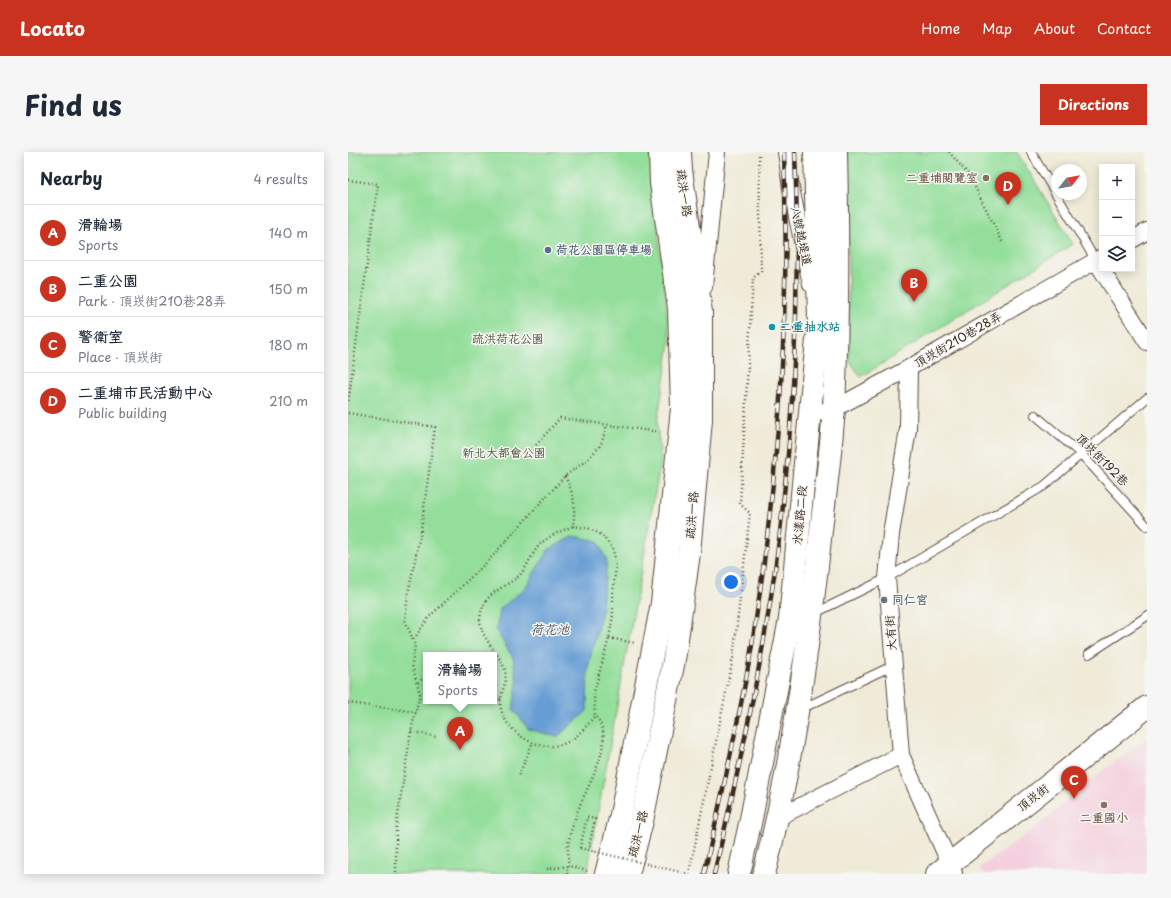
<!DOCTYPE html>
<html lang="en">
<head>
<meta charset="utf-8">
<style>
  :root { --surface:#fff; --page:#f6f6f7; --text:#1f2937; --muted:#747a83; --line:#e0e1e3; --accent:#c8321e }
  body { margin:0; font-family:"Playpen Sans","LXGW WenKai TC",sans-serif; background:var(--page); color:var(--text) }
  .controls { position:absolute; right:12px; top:12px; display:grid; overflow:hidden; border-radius:0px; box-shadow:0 2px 10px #0003 }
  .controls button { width:36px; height:36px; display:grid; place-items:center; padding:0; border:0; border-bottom:1px solid var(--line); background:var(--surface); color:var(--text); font:20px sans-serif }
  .compass { position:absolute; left:703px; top:12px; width:36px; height:36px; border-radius:50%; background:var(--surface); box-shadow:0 2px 10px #0003; rotate:59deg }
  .you { position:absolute; left:383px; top:430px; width:14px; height:14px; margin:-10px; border:3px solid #fff; border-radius:50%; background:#1a73e8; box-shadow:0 0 0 6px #1a73e833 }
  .badge { display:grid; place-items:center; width:26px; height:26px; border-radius:50%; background:var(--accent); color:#fff; font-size:13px; font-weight:700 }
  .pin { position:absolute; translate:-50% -33px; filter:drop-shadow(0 1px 2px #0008) }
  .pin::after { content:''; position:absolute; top:21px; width:14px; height:12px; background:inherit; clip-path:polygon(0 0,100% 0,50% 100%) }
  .popup { position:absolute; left:75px; top:500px; width:74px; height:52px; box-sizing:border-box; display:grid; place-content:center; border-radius:0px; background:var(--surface); filter:drop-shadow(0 1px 3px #0005); font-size:13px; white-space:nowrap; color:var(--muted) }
  .popup b { font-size:15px; color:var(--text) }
  .popup::after { content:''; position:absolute; left:50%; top:100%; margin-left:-8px; border:8px solid transparent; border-top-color:var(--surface) }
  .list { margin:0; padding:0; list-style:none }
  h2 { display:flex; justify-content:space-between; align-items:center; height:52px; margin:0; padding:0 16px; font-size:17px }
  h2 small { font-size:13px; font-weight:400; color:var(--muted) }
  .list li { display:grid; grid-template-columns:26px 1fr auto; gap:12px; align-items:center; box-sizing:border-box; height:56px; padding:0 16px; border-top:1px solid var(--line) }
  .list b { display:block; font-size:15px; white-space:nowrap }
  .list p { margin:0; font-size:13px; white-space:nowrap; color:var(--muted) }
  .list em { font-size:13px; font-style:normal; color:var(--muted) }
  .icon { flex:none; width:22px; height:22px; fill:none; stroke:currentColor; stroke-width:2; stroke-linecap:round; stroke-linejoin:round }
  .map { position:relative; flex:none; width:799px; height:722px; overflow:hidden; border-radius:0px }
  header { display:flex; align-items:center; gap:24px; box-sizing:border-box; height:56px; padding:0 20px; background:var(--accent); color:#fff }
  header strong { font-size:19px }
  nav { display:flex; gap:22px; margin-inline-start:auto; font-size:14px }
  .intro { display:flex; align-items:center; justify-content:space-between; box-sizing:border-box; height:96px; padding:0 24px }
  h1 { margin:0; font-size:28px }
  .button { padding:10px 18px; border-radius:0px; background:var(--accent); color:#fff; font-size:14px; font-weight:700 }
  main { display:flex; gap:24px; padding:0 24px }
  aside { flex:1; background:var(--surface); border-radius:0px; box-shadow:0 2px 10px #0003 }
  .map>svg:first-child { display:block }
  .built { fill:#f4cfde }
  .green { fill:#93de9a; stroke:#67845c; fill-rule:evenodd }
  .water { fill:#669dd4; stroke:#506479 }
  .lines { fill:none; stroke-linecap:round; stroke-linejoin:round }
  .lane-casing { stroke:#56473a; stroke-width:10 }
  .street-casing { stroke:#56473a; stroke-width:18 }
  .secondary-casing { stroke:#56473a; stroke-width:24 }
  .path { stroke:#56473a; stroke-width:2.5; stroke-dasharray:1 3; stroke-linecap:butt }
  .lane { stroke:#fff; stroke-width:8 }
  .street { stroke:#fff; stroke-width:16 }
  .secondary { stroke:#fff; stroke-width:22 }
  .rail-casing { stroke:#3b2a1e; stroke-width:4.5 }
  .rail { stroke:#f6f6f2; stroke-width:3; stroke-dasharray:9; stroke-linecap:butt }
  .path-bridge { stroke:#56473a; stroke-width:2.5; stroke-dasharray:1 3; stroke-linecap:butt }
  .education-dot { fill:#8d6e63; stroke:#f6f6f2; stroke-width:1.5 }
  .service-dot { fill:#5c6f8a; stroke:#f6f6f2; stroke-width:1.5 }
  .culture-dot { fill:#0f9aa8; stroke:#f6f6f2; stroke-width:1.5 }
  .worship-dot { fill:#6b7280; stroke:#f6f6f2; stroke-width:1.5 }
  .labels { text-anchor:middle; stroke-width:3; stroke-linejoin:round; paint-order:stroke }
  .education-label { font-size:12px; font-weight:bold; fill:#785e54; stroke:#f6f6f2; text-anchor:end }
  .street-label { font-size:12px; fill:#3b2a1e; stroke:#f6f6f2 }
  .service-label { font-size:12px; font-weight:bold; fill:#4e5e75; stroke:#f6f6f2; text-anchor:start }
  .culture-label { font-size:12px; font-weight:bold; fill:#0d838f; stroke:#f6f6f2; text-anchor:start }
  .park-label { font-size:12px; fill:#51573d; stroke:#f6f6f2 }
  .worship-label { font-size:12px; font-weight:bold; fill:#5b616d; stroke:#f6f6f2; text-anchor:start }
  .water-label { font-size:13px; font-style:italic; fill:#4c5867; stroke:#f6f6f2 }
</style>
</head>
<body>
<header>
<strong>Locato</strong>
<nav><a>Home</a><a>Map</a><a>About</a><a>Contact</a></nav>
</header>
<div class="intro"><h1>Find us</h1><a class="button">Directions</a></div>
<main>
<aside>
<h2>Nearby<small>4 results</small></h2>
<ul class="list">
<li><span class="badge">A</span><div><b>滑輪場</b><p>Sports</p></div><em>140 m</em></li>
<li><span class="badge">B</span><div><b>二重公園</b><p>Park · 頂崁街210巷28弄</p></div><em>150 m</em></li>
<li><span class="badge">C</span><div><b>警衛室</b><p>Place · 頂崁街</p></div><em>180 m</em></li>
<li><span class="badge">D</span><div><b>二重埔市民活動中心</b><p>Public building</p></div><em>210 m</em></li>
</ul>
</aside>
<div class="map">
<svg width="799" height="722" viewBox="0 0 799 722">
  <rect width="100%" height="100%" fill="#f6f6f2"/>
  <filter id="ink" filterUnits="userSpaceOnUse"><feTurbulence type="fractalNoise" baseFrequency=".025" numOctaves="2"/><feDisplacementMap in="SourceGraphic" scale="8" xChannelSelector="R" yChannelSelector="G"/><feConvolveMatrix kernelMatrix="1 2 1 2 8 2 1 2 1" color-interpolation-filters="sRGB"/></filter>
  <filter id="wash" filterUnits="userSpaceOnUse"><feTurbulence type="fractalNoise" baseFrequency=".012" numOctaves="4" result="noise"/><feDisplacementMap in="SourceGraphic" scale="16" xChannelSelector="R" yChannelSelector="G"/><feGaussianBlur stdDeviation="0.9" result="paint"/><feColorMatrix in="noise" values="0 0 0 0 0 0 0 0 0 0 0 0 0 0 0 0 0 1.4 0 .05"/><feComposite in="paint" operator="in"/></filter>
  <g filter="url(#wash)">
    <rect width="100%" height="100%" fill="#f0ebd8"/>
    <path class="built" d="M 799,586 L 799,722 L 635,722 L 631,716 L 692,672 L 735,634 Z"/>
    <g class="green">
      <path d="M 0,0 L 302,0 L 322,191 L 309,272 L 313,308 L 239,722 L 0,722 ZM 78,503 L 146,503 L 146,549 L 78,549 Z"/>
      <path d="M 499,0 L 669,0 L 725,92 L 513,225 L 501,208 Z"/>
    </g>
    <path class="water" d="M 225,384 L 250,389 L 259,409 L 253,463 L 240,516 L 239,559 L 209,585 L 180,577 L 165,557 L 169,532 L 165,506 L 148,479 L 152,457 L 177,436 L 200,398 Z"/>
  </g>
  <g filter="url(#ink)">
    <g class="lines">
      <defs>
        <g id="lane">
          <path d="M 683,0 L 748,109"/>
          <path d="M 687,263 L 734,303 L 799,374"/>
          <path d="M 467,461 L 539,426 L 696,334 L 799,246"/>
          <path d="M 741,502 L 799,464"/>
          <path d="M 451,558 L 546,513"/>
        </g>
        <g id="street">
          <path d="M 438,0 L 443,36 L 463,132"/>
          <path d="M 784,88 L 799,79"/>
          <path d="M 748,109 L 799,190"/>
          <path d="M 356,135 L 369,0"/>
          <path d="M 561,216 L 560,277 L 543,382 L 539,426 L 553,603 L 606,721"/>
          <path d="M 462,262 L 486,257 L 561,216 L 754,105"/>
          <path d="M 429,666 L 553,603"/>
        </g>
        <g id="secondary">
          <path d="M 258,722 L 273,663 L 314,451 L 334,256 L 331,156 L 313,31 L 312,0"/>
          <path d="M 280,722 L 294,669 L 326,508 L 341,401 L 353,268 L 353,160 L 333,18 L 332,0"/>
          <path d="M 391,722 L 403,667 L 442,467 L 471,167 L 467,0"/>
          <path d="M 416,722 C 444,612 460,500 472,387 C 477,343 483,300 486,256 C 490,171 490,85 488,0"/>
          <path d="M 589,722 L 799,555"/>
        </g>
      </defs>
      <use href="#lane" class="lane-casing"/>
      <use href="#street" class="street-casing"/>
      <use href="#secondary" class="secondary-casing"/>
      <g class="path">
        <path d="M 601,0 L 621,23 L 655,91"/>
        <path d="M 0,28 L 30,32 L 0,251"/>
        <path d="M 0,261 L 87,275 L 73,378 L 60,442 L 57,468 L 67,493 L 64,513 L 72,542 L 63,579 L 48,675 L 48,722"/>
        <path d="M 188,293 L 212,266 L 311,280"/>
        <path d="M 217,324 C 226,343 228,353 225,374"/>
        <path d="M 225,374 L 240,376 L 254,383 L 265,397 L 268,414 L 265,440 L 265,463 L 261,486 L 246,540 L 247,564 C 238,574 229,587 215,592 C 191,600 159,582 153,557 C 150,544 160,532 157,518 C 153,503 131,485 132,467 C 134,441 155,437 171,424 C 178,417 183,404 189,396 C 197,385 213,379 225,374 Z"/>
        <path d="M 261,486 L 287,491"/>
        <path d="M 66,487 L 81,465 L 140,409 L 217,324 L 239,308 L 253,293 L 259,273"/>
        <path d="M 70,531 L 78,523"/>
        <path d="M 146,541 L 153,548"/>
        <path d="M 0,551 L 68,560"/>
        <path d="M 63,579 L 88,585"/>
        <path d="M 171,623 L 185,590"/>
        <path d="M 232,696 L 239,665 L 247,667 L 241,694 L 244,695"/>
        <path d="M 199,717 L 221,714 L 239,719"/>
        <path d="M 219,722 C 221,713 220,704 220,694 C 221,685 224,676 227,667 C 234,640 272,589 247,564"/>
        <path d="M 341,722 L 385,506 L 402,361 L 392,352 L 405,126 L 413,119 L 411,0"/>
      </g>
      <use href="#lane" class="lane"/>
      <use href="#street" class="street"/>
      <use href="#secondary" class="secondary"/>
      <defs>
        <g id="rail">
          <path d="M 356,722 C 373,646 391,570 404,493 C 430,330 442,164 436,0"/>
          <path d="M 366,722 C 393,609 418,495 432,380 C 447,255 452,126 447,0"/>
        </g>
      </defs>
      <use href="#rail" class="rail-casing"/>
      <use href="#rail" class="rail"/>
      <path class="path-bridge" d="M 232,696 L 341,722"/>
    </g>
  </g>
  <g class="education-dot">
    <circle cx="638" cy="26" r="4"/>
    <circle cx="756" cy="653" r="4"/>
  </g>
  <circle class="service-dot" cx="200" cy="98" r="4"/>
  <circle class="culture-dot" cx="424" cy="175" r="4"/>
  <circle class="worship-dot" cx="536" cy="448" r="4"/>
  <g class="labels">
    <g class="education-label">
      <text x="630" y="30">二重埔閱覽室</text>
      <text x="756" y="670" text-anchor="middle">二重國小</text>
    </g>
    <g class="street-label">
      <text transform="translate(336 41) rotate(82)" y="4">疏洪一路</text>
      <text transform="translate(453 84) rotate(78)" y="4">八號越堤道</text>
      <text transform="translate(610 188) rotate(-30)" y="4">頂崁街210巷28弄</text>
      <text transform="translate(754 308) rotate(45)" y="4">頂崁街192巷</text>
      <text transform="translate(344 363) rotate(-85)" y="4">疏洪一路</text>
      <text transform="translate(452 363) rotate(-85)" y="4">水漾路二段</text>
      <text transform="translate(543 481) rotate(-95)" y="4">大有街</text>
      <text transform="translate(685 646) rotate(-38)" y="4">頂崁街</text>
      <text transform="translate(290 682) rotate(-76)" y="4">疏洪一路</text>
    </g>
    <g class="service-label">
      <text x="208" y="102">荷花公園區停車場</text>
    </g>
    <g class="culture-label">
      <text x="432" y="179">二重抽水站</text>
    </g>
    <g class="park-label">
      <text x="160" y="191">疏洪荷花公園</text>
      <text x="156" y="305">新北大都會公園</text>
    </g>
    <g class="worship-label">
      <text x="544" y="452">同仁宮</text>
    </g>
    <g class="water-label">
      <text x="202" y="482">荷花池</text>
    </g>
  </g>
</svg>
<div class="controls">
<button>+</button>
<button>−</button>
<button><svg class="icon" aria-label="layers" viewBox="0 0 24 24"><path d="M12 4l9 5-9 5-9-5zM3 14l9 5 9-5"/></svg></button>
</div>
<svg class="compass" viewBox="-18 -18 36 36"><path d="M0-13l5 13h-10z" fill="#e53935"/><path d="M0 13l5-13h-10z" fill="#747a83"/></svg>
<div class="you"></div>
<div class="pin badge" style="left:112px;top:598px">A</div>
<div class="popup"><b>滑輪場</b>Sports</div>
<div class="pin badge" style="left:566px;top:150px">B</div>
<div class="pin badge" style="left:726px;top:647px">C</div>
<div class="pin badge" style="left:660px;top:53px">D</div>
</div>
</main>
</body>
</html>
